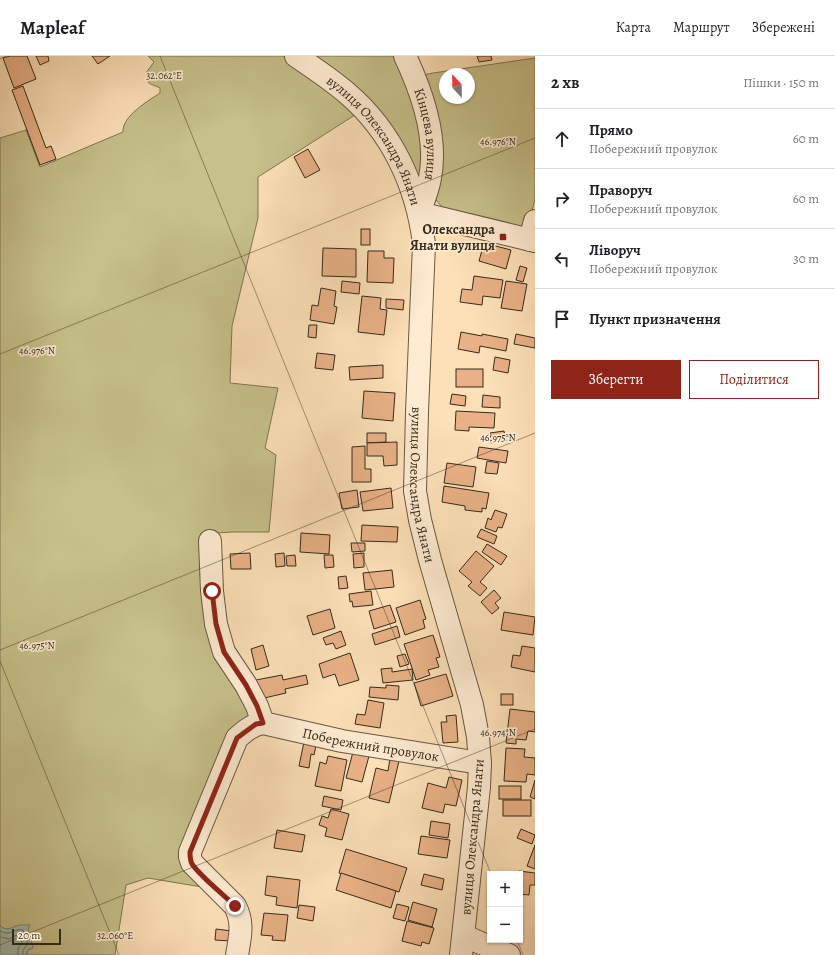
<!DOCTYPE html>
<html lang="uk">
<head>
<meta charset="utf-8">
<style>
  :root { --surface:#fff; --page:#f2f2f2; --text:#202124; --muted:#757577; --line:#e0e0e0; --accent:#8f2418 }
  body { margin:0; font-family:Alegreya,serif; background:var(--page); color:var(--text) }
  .controls { position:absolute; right:12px; bottom:12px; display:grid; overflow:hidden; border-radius:0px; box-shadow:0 1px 3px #0004 }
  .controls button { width:36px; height:36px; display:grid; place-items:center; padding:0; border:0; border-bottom:1px solid var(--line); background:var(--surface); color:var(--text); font:20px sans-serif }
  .compass { position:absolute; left:439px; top:12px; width:36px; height:36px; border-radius:50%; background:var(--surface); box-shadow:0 1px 3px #0004; rotate:338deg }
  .scale { position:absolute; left:12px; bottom:10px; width:49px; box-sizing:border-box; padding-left:4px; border:2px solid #362b1b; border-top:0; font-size:11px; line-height:14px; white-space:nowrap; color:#362b1b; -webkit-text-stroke:3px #feebd1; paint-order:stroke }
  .stop { position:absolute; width:12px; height:12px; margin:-9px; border:3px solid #8f2418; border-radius:50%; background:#fff }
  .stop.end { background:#8f2418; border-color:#fff; box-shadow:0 1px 4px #0008 }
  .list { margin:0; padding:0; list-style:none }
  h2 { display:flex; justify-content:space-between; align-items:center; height:52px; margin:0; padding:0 16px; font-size:17px }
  h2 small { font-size:13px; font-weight:400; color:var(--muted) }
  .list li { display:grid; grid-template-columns:26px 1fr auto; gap:12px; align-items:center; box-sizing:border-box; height:60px; padding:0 16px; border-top:1px solid var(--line) }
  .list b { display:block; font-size:15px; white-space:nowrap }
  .list p { margin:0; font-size:13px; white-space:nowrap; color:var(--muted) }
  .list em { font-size:13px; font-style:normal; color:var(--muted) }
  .actions { display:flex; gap:8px; padding:12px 16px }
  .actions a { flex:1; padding:9px 0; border:1px solid var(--accent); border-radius:0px; text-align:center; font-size:14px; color:var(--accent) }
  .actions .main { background:var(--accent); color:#fff }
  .icon { flex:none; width:22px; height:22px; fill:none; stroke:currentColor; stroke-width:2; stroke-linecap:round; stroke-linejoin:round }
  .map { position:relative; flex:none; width:535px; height:899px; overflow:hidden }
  header { display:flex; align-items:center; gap:24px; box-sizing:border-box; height:56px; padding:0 20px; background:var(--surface); border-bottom:1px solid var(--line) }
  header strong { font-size:19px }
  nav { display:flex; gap:22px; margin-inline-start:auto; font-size:14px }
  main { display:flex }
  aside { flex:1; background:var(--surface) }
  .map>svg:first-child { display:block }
  .green { fill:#c6c08a; stroke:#7e7652; fill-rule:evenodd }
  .water { fill:#9fbdb0; stroke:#758374 }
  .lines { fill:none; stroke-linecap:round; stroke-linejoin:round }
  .shore { stroke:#6a7466; stroke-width:1 }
  .building { fill:#e9b187; stroke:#362b1b }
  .minor-casing { stroke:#685842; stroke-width:24 }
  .minor { stroke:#feebd1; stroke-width:22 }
  .route { stroke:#8f2418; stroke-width:5 }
  .ticks { fill:none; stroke:#362b1b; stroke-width:1; stroke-opacity:0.45 }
  .poi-dot { fill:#8f2418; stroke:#feebd1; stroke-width:1.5 }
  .labels { text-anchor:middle; stroke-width:3.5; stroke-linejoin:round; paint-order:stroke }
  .street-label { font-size:14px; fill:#362b1b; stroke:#feebd1 }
  .poi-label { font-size:14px; font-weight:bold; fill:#362b1b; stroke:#feebd1; text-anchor:end }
  .ticks-label { font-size:10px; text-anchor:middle; fill:#362b1b; stroke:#feebd1; stroke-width:3.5; stroke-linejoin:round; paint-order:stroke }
</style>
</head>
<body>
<header>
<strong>Mapleaf</strong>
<nav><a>Карта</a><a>Маршрут</a><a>Збережені</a></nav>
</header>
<main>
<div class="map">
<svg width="535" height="899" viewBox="0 0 535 899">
  <rect width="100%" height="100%" fill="#fde0b8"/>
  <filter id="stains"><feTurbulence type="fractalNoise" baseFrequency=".005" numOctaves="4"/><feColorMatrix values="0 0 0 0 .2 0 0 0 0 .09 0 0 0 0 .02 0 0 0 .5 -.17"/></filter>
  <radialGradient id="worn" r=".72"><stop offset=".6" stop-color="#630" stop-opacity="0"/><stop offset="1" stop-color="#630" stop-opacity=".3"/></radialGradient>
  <g class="green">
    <path d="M 148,0 L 284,0 L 318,23 L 358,57 L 258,121 L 258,162 L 232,270 L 230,327 L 278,332 L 265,392 L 276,399 L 269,476 L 232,476 L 203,478 L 204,537 L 255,651 L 185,797 L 214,833 L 148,822 L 126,829 L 115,899 L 27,899 L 27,895 L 33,891 L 28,874 C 18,874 7,876 0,870 L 0,82 L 26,74 L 40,111 L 123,76 C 122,60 148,45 160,37 L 160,32 C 150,27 147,30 146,17 L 154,6 Z"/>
    <path d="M 313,0 L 400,0 L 429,105 L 418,123 Z"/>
    <path d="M 535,2 L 535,143 L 528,171 L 524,174 L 444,153 L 436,144 L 432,137 L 418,20 L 433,17 ZM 445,18 L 469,18 L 469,42 L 445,42 Z"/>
  </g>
  <path class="water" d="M 19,869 L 30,869 L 28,874 L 33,891 L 32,893 L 29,893 L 27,895 L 27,899 L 0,899 L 0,870 C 7,875 11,872 19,869 Z"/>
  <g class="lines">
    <g class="shore">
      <path d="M 0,875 C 12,881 13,872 23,874 L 28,888 L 23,894 L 23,899"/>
      <path d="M 0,881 L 9,883 L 17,879 L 20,880 L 22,887 L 18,892 L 18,899"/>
    </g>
  </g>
  <g class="building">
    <path d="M 10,0 L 27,0 L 36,23 L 14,32 L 3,2 Z"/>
    <path d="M 36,0 L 48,0 L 49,5 L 40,9 Z"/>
    <path d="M 92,0 L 110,0 L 98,8 Z"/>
    <path d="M 477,0 L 491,0 L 492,4 L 479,6 Z"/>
    <path d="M 23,30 L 46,92 L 51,90 L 56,103 L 40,109 L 12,34 Z"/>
    <path d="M 308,93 L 320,114 L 305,122 L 294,101 Z"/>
    <rect x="361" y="173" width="9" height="16"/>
    <path d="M 484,187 L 511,194 L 506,213 L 479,205 Z"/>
    <path d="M 323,192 L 356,193 L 356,221 L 322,220 Z"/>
    <path d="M 368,195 L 384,195 L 384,202 L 394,202 L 393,227 L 367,226 Z"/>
    <path d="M 520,210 L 527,212 L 523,226 L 516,224 Z"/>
    <path d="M 474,220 L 503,224 L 500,242 L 483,240 L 482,249 L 460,246 L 462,233 L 472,234 Z"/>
    <path d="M 342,225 L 360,227 L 359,238 L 341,236 Z"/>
    <path d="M 506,225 L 527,228 L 522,255 L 501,252 Z"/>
    <path d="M 321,232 L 336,235 L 334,250 L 337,251 L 334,268 L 310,264 L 312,249 L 318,250 Z"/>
    <path d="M 362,240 L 381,242 L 380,253 L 387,254 L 384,279 L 358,276 Z"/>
    <path d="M 386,243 L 404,244 L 403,254 L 386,252 Z"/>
    <path d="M 309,269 L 317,269 L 316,282 L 308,281 Z"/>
    <path d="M 461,276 L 482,280 L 482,278 L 508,283 L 506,295 L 480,290 L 479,297 L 458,293 Z"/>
    <path d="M 516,278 L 535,282 L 535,292 L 514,288 Z"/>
    <path d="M 317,297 L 335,299 L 333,314 L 315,312 Z"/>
    <path d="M 495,301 L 510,304 L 508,317 L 493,314 Z"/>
    <path d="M 383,309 L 383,322 L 350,324 L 349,311 Z"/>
    <rect x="456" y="313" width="27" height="18"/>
    <path d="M 364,335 L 395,337 L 393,365 L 362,362 Z"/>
    <path d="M 452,338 L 466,340 L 465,350 L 450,348 Z"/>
    <path d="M 483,339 L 500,341 L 500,352 L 482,351 Z"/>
    <path d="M 456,355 L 495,357 L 494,372 L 469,371 L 469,375 L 455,374 Z"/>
    <path d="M 504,375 L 506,385 L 491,387 L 490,377 Z"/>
    <path d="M 367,377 L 386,377 L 386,386 L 367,387 Z"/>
    <path d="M 397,386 L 397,409 L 384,410 L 383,400 L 367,400 L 367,387 Z"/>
    <path d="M 365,390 L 365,413 L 371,413 L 371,426 L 352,426 L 352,391 Z"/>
    <path d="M 479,391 L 508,395 L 506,407 L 477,402 Z"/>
    <path d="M 487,405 L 499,407 L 497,418 L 485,417 Z"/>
    <path d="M 447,407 L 476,411 L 473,431 L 444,427 Z"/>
    <path d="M 444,430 L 489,437 L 486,453 L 482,452 L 482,456 L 465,454 L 465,450 L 442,446 Z"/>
    <path d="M 391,432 L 393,452 L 363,455 L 360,436 Z"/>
    <path d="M 357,434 L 359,451 L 342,453 L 339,437 Z"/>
    <path d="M 495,454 L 507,458 L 502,472 L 498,471 L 496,476 L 485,472 L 488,462 L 491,464 Z"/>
    <path d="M 362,469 L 398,471 L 397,486 L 361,485 Z"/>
    <path d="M 481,473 L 497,480 L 494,488 L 477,481 Z"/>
    <path d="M 301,477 L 330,479 L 329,498 L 300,496 Z"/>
    <path d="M 351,487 L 365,487 L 365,495 L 352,496 Z"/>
    <path d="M 487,488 L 507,500 L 501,509 L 482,496 Z"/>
    <path d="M 476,495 L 494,510 L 480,526 L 487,532 L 480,540 L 468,530 L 472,526 L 459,515 Z"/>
    <path d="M 250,497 L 251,513 L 231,513 L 230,498 Z"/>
    <path d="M 284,497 L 285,510 L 276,511 L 275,498 Z"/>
    <path d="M 364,497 L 364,511 L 354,512 L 353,498 Z"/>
    <path d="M 295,499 L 296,510 L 287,510 L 286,500 Z"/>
    <path d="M 324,499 L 333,499 L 334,511 L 325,512 Z"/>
    <path d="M 392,514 L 394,531 L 365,534 L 363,517 Z"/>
    <path d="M 346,520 L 348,532 L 339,533 L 338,521 Z"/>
    <path d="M 494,534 L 501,542 L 495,547 L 499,552 L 492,558 L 481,546 Z"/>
    <path d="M 371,535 L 373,549 L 353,551 L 352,545 L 350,546 L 349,538 Z"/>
    <path d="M 420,544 L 426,563 L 423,564 L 425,572 L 405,579 L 396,552 Z"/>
    <path d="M 390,549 L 396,566 L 374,573 L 369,555 Z"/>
    <path d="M 330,553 L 335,572 L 313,579 L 307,560 Z"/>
    <path d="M 504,556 L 535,561 L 533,579 L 501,574 Z"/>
    <path d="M 397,570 L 400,581 L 375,589 L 372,578 Z"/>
    <path d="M 341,575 L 346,589 L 336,593 L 333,587 L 326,589 L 323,582 Z"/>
    <path d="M 433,579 L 440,601 L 436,602 L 439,611 L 428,614 L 430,619 L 416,624 L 404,588 Z"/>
    <path d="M 263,589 L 269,610 L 256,614 L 251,593 Z"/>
    <path d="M 522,590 L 535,592 L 535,616 L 511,611 L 513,599 L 520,600 Z"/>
    <path d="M 350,597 L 359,624 L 339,630 L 335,618 L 323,622 L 319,608 Z"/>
    <path d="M 405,598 L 409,608 L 400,611 L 397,600 Z"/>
    <path d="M 392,612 L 392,616 L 412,613 L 413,624 L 383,627 L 381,613 Z"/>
    <path d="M 446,618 L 453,640 L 421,650 L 414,627 Z"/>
    <path d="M 282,619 L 283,624 L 306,619 L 308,628 L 285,633 L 286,637 L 260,643 L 256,624 Z"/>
    <path d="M 386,629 L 399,630 L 398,644 L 369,641 L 370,631 L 386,632 Z"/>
    <rect x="501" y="638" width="12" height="11"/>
    <path d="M 368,644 L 384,647 L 380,672 L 355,668 L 357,658 L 365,659 Z"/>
    <path d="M 510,653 L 535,656 L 535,676 L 528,675 L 526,684 L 516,683 L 516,688 L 506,687 Z"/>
    <path d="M 456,659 L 458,686 L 443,687 L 441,666 L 447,666 L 446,660 Z"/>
    <path d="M 304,686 L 316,689 L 314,699 L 311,698 L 309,712 L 299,710 Z"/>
    <path d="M 506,692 L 525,693 L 524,701 L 535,702 L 535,719 L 527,718 L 526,726 L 504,725 Z"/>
    <path d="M 353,696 L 369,700 L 362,726 L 346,722 Z"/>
    <path d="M 328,700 L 347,704 L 341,735 L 315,730 L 320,706 L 326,708 Z"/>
    <path d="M 390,703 L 399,705 L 389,747 L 369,742 L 376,712 L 388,715 Z"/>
    <path d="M 449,721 L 462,724 L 456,750 L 445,748 L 443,757 L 422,752 L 428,727 L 446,732 Z"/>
    <path d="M 535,724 L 535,743 L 530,741 Z"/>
    <rect x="499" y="730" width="22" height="13"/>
    <path d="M 324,740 L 343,744 L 341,754 L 322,750 Z"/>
    <rect x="503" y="744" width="28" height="16"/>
    <path d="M 331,753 L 349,758 L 342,784 L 325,780 L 327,772 L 319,769 L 322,760 L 328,762 Z"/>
    <path d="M 431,765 L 450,768 L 448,782 L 429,779 Z"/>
    <path d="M 521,773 L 535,779 L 532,788 L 517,782 Z"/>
    <path d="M 277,774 L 305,779 L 302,796 L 274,792 Z"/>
    <path d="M 421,780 L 450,784 L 447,802 L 418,798 Z"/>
    <path d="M 535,789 L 535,813 L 527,810 Z"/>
    <path d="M 346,793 L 407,812 L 399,836 L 339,817 Z"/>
    <path d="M 519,815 L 535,817 L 535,829 L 530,829 L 529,839 L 520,838 Z"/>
    <path d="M 341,817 L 396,835 L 391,852 L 336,834 Z"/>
    <path d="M 424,818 L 444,823 L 442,834 L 421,829 Z"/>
    <path d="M 267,820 L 300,824 L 297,852 L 276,849 L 277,841 L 265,839 Z"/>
    <path d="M 413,846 L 437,853 L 432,871 L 408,864 Z"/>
    <path d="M 397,848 L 409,851 L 405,865 L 393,862 Z"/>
    <path d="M 299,849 L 315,851 L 313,865 L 297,862 Z"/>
    <path d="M 264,857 L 288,859 L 285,885 L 272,884 L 273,880 L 261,879 Z"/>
    <path d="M 407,865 L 434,872 L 429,888 L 422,886 L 421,890 L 402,885 Z"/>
    <path d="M 216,873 L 232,875 L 231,885 L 215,884 Z"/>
  </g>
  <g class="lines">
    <defs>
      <g id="minor">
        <path id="s1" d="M 296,0 C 314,12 332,24 348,38 C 392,76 417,130 424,188 L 417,356 L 415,435 L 420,464 L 430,504 L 472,649 L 478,681 L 480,707 L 479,731 L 461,899"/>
        <path id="s2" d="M 405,0 C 422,36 438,81 430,122 C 428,134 423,146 419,157"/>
        <path d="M 419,157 L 535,185"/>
        <path d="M 530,184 L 535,165"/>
        <path d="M 210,485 L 212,535 L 216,568 L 224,596 L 246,629 L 257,650 L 263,667"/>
        <path d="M 464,880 L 509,899"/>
        <path id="s3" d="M 237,899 C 240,881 244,867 235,850 L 192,807 L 190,801 L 190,796 L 237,682 C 245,675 252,669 263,667 L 342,685 L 480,707"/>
      </g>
    </defs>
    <use href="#minor" class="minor-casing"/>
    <use href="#minor" class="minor"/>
  </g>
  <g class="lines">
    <path class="route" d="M 212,535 L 216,568 L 224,596 L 246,629 L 257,650 L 263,667 L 256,668 L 237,682 L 190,796 C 190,800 190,804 192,808 C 201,821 223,838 235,850"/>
  </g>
  <path class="ticks" d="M 160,0 L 491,818M 0,3 L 6,0M 0,298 L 535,82M 0,594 L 535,377M 0,605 L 119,899M 517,884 L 523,899M 0,889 L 535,673"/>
  <rect class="poi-dot" x="499" y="177" width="8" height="8" rx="2"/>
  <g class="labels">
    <g class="street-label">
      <text dy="5" stroke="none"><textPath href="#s2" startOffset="82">Кінцева вулиця</textPath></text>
      <text dy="5" stroke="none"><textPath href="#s1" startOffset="118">вулиця Олександра Янати</textPath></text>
      <text dy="5" stroke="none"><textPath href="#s1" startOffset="478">вулиця Олександра Янати</textPath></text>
      <text dy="5" stroke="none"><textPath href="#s3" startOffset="386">Побережний провулок</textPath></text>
      <text transform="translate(472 781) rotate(-85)" y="5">вулиця Олександра Янати</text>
    </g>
    <g class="poi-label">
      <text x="495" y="178">Олександра<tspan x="495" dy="16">Янати вулиця</tspan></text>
    </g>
  </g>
  <g class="ticks-label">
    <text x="164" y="23">32.062°E</text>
    <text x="498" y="89">46.976°N</text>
    <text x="37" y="298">46.976°N</text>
    <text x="498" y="385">46.975°N</text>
    <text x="37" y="593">46.975°N</text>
    <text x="498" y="680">46.974°N</text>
    <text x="115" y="883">32.060°E</text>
  </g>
  <rect width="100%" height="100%" filter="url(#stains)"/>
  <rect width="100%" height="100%" fill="url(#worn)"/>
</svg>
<div class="controls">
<button>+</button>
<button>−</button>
</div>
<svg class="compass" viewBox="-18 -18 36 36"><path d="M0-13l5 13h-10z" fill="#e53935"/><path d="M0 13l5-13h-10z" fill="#757577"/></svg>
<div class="scale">20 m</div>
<div class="stop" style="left:212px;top:535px"></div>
<div class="stop end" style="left:235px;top:850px"></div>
</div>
<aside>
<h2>2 хв<small>Пішки · 150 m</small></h2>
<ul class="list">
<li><svg class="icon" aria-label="ahead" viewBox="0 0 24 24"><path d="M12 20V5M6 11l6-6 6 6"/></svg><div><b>Прямо</b><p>Побережний провулок</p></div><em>60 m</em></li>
<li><svg class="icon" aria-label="right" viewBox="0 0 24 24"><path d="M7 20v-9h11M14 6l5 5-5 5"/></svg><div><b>Праворуч</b><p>Побережний провулок</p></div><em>60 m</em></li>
<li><svg class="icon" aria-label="left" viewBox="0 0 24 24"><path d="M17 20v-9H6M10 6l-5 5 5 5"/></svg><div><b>Ліворуч</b><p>Побережний провулок</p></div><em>30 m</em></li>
<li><svg class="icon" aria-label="arrive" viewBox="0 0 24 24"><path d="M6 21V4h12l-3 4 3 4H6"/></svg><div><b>Пункт призначення</b></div></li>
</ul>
<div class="actions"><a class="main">Зберегти</a><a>Поділитися</a></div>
</aside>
</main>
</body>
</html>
